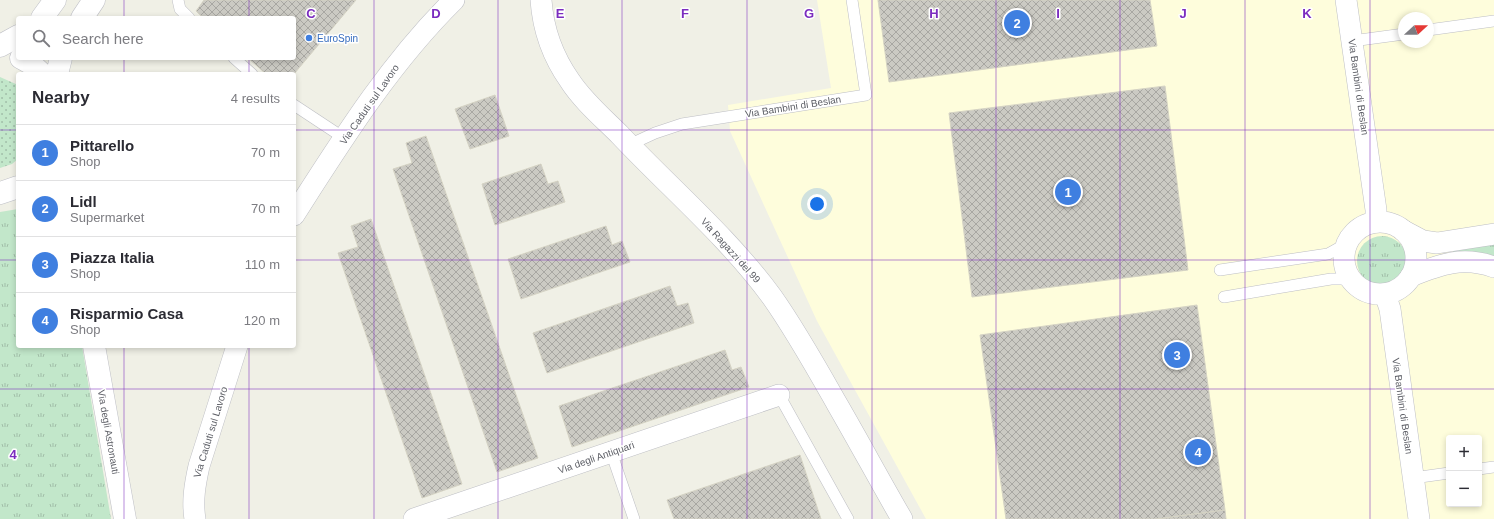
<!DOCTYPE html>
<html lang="en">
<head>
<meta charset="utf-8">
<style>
  :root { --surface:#fff; --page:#f2f2f3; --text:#2b2b33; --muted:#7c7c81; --line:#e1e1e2; --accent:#2563eb }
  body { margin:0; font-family:Arial,sans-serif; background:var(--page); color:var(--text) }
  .controls { position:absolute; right:12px; bottom:12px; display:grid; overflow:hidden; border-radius:4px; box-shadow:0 2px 6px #0003 }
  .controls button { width:36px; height:36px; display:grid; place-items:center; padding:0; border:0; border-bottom:1px solid var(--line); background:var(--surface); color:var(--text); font:20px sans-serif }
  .compass { position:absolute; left:1398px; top:12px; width:36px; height:36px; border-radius:50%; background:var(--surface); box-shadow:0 2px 6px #0003; rotate:69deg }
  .you { position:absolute; left:817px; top:204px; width:14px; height:14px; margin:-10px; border:3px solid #fff; border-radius:50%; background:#1a73e8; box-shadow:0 0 0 6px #1a73e833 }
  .badge { display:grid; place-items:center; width:26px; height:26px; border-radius:50%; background:var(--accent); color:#fff; font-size:13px; font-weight:700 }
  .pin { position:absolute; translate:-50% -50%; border:2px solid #fff; box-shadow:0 1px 4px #0006 }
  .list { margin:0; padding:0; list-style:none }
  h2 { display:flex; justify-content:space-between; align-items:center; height:52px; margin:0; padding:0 16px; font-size:17px }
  h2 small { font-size:13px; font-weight:400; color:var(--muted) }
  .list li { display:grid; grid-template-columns:26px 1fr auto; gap:12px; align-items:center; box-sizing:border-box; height:56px; padding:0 16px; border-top:1px solid var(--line) }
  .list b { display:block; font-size:15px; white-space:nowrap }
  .list p { margin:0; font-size:13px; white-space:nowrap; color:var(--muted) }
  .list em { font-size:13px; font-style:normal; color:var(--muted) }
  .icon { flex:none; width:22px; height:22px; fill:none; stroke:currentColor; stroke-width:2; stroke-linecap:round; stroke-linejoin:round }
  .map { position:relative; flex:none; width:1494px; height:519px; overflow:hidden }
  .search { position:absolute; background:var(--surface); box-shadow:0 2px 6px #0003; left:16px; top:16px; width:280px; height:44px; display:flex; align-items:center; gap:10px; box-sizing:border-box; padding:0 14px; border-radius:4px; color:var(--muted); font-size:15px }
  .panel { position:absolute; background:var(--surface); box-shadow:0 2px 6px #0003; left:16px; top:72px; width:280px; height:276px; border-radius:4px }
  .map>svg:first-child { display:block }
  .commercial { fill:#fefddc; fill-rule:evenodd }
  .grass { fill:url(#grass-tufts) }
  .garden { fill:url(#garden-dots) }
  .building { fill:url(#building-cross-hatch); stroke:#d5d3c4 }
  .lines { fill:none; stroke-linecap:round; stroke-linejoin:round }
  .lane-casing { stroke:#bdbec4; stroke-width:12 }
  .street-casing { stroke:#bdbec4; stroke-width:22 }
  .secondary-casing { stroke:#bebfc6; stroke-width:23 }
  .lane { stroke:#fff; stroke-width:11 }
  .street { stroke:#fff; stroke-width:21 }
  .secondary { stroke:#fff; stroke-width:22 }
  .grid { fill:none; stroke:#7b2cbf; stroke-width:1; stroke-opacity:0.55 }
  .shop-dot { fill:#3f7fe0; stroke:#fff; stroke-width:1.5 }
  .labels { text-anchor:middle; stroke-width:3; stroke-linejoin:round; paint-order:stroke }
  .shop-label { font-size:10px; fill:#366cbe; stroke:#fff; text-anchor:start }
  .street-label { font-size:10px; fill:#5d5f66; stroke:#fff }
  .grid-label { font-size:13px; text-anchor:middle; font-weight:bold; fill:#7b2cbf; stroke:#fff; stroke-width:3; stroke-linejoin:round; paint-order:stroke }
</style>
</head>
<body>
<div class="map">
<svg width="1494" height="519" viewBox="0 0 1494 519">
  <defs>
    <pattern id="grass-tufts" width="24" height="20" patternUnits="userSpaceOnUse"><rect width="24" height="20" fill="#c2e7ca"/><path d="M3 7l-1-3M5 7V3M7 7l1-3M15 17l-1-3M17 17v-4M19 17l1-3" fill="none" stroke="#a1bea8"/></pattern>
    <pattern id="garden-dots" width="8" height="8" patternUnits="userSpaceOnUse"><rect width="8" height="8" fill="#c2e7ca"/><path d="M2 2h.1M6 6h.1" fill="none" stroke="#a1bea8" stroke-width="1.8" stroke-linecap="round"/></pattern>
    <pattern id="building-cross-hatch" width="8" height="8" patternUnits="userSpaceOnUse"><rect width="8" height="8" fill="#cbcac3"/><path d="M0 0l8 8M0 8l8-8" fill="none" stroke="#a8a7a2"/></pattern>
  </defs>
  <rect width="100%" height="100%" fill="#f0f0e6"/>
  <path class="commercial" d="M 817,0 L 1494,0 L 1494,519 L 926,519 L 817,321 L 730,131 L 728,105 L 831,88 ZM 1404,18 L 1428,18 L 1428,42 L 1404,42 ZM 1449,438 L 1479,438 L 1479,504 L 1449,504 Z"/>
  <g class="grass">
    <path d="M 18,209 L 18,346 L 82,346 L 111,519 L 0,519 L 0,212 Z"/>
    <circle cx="1382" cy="261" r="25"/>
    <path d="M 1494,243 L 1494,258 L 1453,254 L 1453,248 Z"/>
  </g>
  <path class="garden" d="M 0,77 L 18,85 L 18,159 L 12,164 L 0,168 Z"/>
  <g class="building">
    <path d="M 204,0 L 356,0 L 294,74 L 266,74 L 248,58 L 294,58 L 294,18 L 203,18 L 196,11 Z"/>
    <path d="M 878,0 L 1150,0 L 1157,46 L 889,82 Z"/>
    <path d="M 1165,86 L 1188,270 L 972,297 L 949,113 Z"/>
    <path d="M 495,95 L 509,136 L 470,149 L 455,109 Z"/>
    <path d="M 426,136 L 538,458 L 497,472 L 393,169 L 412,163 L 406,143 Z"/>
    <path d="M 541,164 L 548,184 L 558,181 L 565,202 L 495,225 L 482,184 Z"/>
    <path d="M 371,219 L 462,484 L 422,498 L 338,253 L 358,247 L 351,226 Z"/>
    <path d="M 606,226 L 612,245 L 622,241 L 630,262 L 521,299 L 508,259 Z"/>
    <path d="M 670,286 L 677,306 L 688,303 L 694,323 L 547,373 L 533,333 Z"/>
    <path d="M 1197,305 L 1225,510 L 1157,519 L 1006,519 L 980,335 Z"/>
    <path d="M 725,350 L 732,370 L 741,367 L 749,387 L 572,447 L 559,406 Z"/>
    <path d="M 800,455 L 821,519 L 674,519 L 667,500 Z"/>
    <path d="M 1225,510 L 1226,519 L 1157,519 Z"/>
  </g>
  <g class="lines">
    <defs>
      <g id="lane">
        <path d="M 178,0 L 180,9 L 189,18"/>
        <path d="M 1428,30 L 1494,21"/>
        <path d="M 1352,41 L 1404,34"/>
        <path d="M 234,58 L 252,74"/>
        <path d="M 294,105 L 344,138"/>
        <path d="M 629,145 L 655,133 L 682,124 L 866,95 L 852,0"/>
        <path d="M 1220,270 L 1328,254 L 1346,244"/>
        <path d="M 1224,297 L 1331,279 L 1350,279"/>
        <path d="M 779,395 L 848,519"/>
        <path d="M 611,452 L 634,519"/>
        <path d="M 1479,469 L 1494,467"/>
        <path d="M 1413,478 L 1449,473"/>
      </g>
      <g id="street">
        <path d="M 541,0 C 543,29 553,57 570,81 C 583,101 603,118 620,135 C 671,189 728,237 772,297 C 796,331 816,367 837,404 C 859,442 880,481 902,519"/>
        <path d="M 1346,0 L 1376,210 L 1376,222"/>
        <path d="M 294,215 C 342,140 390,63 454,0"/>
        <circle cx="1380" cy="258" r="36"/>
        <path d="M 1404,231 L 1423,241 L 1437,243 L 1494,234"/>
        <path d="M 1411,276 C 1441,264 1463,256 1494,267"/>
        <path d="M 1385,294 L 1390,309 L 1419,519"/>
        <path d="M 195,519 C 192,501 195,484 199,466 L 237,346"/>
        <path d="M 414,519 L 779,395"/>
      </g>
      <g id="secondary">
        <path d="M 42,18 L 55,0"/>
        <path d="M 82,18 L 94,0"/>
        <path d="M 0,46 L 18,36"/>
        <path d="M 21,58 L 30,63 L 42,74"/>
        <path d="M 57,74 L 61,58"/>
        <path d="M 0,193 L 18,187"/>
        <path d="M 94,346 L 125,519"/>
      </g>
    </defs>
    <use href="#lane" class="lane-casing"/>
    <use href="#street" class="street-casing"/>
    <use href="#secondary" class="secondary-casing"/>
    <use href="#lane" class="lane"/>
    <use href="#street" class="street"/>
    <use href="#secondary" class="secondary"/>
  </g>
  <path class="grid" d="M 124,0 L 124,18M 249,0 L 249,18M 374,0 L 374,519M 498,0 L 498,519M 622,0 L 622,519M 747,0 L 747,519M 872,0 L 872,519M 996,0 L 996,519M 1120,0 L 1120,519M 1245,0 L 1245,519M 1370,0 L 1370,519M 124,58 L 124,74M 249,58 L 249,74M 0,130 L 18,130M 294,130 L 1494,130M 0,260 L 18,260M 294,260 L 1494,260M 124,346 L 124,519M 249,346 L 249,519M 0,389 L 1494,389"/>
  <circle class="shop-dot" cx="309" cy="38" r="4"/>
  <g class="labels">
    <g class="shop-label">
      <text x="317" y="42">EuroSpin</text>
    </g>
    <g class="street-label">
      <text transform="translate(1359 87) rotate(82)" y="4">Via Bambini di Beslan</text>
      <text transform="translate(369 104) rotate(-55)" y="4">Via Caduti sul Lavoro</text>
      <text transform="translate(793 106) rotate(-9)" y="4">Via Bambini di Beslan</text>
      <text transform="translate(731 250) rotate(48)" y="4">Via Ragazzi del 99</text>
      <text transform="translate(1403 406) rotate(82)" y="4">Via Bambini di Beslan</text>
      <text transform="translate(109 432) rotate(80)" y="4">Via degli Astronauti</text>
      <text transform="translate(210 432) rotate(-73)" y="4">Via Caduti sul Lavoro</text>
      <text transform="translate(596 457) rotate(-19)" y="4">Via degli Antiquari</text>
    </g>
  </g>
  <g class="grid-label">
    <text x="311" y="18">C</text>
    <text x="436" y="18">D</text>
    <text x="560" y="18">E</text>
    <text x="685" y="18">F</text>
    <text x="809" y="18">G</text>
    <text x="934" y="18">H</text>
    <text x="1058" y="18">I</text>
    <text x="1183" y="18">J</text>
    <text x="1307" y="18">K</text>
    <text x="13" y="459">4</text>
  </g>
</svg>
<div class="controls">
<button>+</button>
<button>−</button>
</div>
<svg class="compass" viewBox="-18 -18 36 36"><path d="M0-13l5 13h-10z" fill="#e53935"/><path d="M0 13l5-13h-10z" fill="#7c7c81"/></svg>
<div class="you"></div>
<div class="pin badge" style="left:1068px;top:192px;background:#3f7fe0">1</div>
<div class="pin badge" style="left:1017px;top:23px;background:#3f7fe0">2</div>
<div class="pin badge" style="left:1177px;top:355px;background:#3f7fe0">3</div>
<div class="pin badge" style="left:1198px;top:452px;background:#3f7fe0">4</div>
<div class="search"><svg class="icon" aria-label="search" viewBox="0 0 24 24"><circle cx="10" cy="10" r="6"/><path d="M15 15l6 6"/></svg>Search here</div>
<section class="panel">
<h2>Nearby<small>4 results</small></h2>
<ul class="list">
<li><span class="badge" style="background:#3f7fe0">1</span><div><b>Pittarello</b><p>Shop</p></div><em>70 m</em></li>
<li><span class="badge" style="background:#3f7fe0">2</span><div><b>Lidl</b><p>Supermarket</p></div><em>70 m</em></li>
<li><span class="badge" style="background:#3f7fe0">3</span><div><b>Piazza Italia</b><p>Shop</p></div><em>110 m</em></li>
<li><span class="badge" style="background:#3f7fe0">4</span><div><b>Risparmio Casa</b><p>Shop</p></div><em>120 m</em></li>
</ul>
</section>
</div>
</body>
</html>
